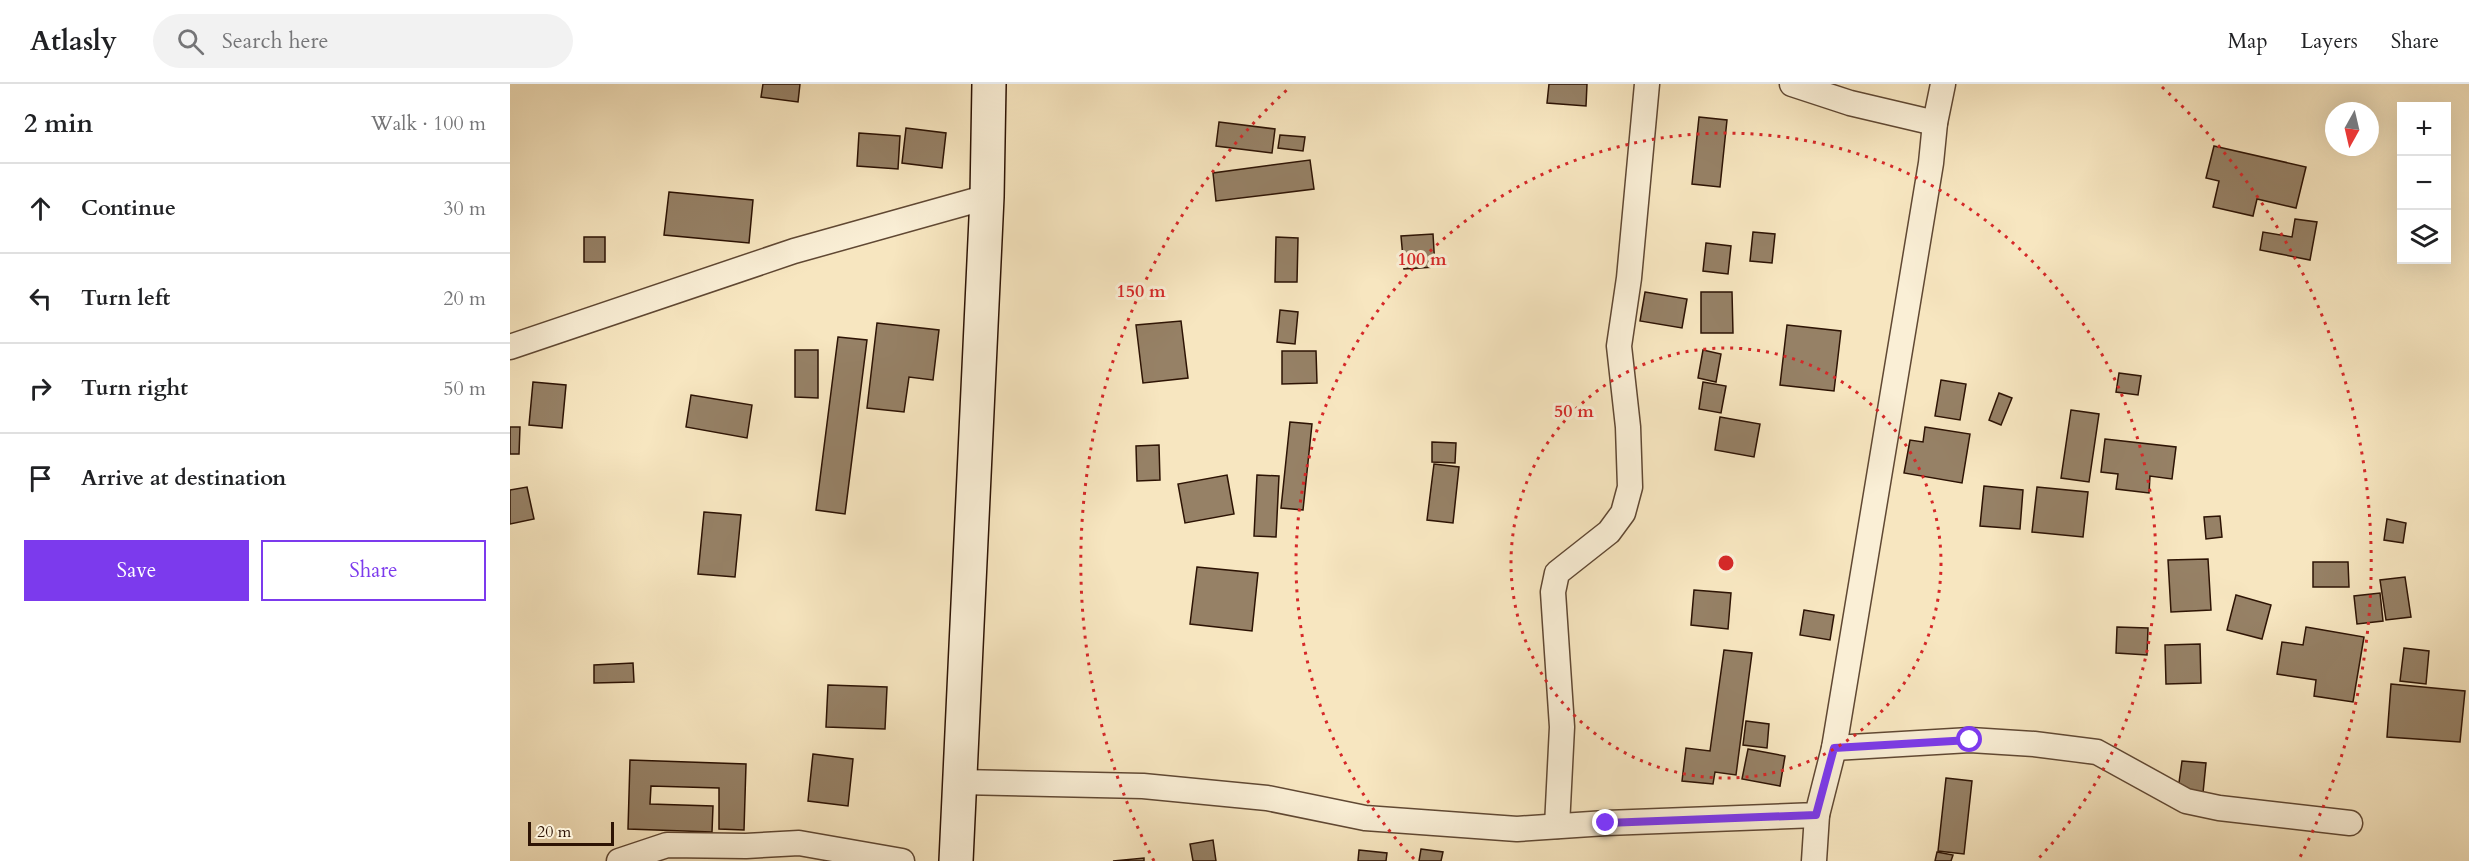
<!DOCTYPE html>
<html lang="en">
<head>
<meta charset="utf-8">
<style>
  :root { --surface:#fff; --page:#f2f2f2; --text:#202124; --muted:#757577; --line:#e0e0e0; --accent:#7c3aed }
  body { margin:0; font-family:Cardo,serif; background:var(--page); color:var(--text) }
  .controls { position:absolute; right:18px; top:18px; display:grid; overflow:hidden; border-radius:0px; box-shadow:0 6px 24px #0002 }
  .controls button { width:54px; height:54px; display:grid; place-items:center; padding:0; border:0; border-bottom:2px solid var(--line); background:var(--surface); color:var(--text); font:30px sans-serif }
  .compass { position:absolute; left:1815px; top:18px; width:54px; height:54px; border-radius:50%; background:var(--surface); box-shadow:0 6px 24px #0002; rotate:188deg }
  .scale { position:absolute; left:18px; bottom:15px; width:86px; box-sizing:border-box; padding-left:6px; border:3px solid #2d1304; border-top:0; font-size:16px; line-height:21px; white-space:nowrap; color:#2d1304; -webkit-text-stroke:4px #faefd6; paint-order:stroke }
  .stop { position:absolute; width:18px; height:18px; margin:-14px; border:4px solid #7c3aed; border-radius:50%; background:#fff }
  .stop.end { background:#7c3aed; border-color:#fff; box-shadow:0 2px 6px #0008 }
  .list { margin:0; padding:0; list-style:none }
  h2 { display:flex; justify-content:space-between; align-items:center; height:78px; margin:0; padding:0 24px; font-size:26px }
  h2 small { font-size:20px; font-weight:400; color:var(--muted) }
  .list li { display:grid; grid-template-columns:39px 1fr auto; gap:18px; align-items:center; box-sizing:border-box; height:90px; padding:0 24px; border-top:2px solid var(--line) }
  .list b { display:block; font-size:22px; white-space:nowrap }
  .list em { font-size:20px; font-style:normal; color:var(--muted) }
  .actions { display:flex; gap:12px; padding:18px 24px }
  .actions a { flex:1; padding:14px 0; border:2px solid var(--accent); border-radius:0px; text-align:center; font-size:21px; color:var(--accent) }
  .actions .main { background:var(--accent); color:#fff }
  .icon { flex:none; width:33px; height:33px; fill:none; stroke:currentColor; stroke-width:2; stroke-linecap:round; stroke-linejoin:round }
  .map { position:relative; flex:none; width:1959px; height:777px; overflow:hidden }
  header { display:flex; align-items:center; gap:36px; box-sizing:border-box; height:84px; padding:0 30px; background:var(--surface); border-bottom:2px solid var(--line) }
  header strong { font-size:28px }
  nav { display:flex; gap:33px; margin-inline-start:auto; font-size:21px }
  .search { width:420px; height:54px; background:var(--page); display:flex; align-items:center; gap:15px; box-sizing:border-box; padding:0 21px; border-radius:33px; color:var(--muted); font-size:22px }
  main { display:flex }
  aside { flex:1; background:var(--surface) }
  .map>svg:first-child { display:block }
  .building { fill:#968166; stroke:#2d1304; stroke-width:1.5 }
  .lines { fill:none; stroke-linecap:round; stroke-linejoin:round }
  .street-casing { stroke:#604833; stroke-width:27 }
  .secondary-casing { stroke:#2d1304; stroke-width:36 }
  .street { stroke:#faefd6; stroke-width:24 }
  .secondary { stroke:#faefd6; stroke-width:33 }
  .route { stroke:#7c3aed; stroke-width:8 }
  .ring { fill:none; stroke:#d62828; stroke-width:3; stroke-dasharray:3 6 }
  .centre { fill:#d62828; stroke:#faefd6; stroke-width:3 }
  .ring-label { font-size:18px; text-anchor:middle; font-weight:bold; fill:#d62828; stroke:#faefd6; stroke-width:6; stroke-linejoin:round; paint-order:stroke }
</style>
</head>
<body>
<header>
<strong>Atlasly</strong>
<div class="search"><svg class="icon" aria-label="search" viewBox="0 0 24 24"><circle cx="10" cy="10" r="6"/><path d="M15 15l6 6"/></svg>Search here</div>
<nav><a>Map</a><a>Layers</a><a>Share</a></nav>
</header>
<main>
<aside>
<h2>2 min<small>Walk · 100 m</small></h2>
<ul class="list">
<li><svg class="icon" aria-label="ahead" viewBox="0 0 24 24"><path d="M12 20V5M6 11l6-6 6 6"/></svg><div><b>Continue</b></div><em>30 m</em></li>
<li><svg class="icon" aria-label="left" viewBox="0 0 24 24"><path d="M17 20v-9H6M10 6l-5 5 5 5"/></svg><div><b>Turn left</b></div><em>20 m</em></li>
<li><svg class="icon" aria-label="right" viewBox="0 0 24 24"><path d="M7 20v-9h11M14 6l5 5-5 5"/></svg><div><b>Turn right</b></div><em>50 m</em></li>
<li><svg class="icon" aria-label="arrive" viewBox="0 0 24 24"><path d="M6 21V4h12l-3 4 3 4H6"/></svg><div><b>Arrive at destination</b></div></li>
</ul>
<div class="actions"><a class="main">Save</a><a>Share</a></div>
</aside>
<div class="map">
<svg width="1959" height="777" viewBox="0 0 1959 777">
  <rect width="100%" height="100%" fill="#f7e6c0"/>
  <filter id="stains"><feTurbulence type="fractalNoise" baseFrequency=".00333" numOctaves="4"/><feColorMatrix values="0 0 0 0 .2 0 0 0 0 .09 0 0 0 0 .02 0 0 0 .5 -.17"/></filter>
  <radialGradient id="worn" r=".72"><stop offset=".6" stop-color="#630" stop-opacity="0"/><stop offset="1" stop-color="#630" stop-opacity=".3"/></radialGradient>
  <g class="building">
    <path d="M 253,0 L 290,0 L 288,18 L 251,13 Z"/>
    <path d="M 1039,0 L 1077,0 L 1076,22 L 1037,19 Z"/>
    <path d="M 1189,33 L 1217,36 L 1210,103 L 1182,100 Z"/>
    <path d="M 709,38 L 765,45 L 762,69 L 706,62 Z"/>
    <path d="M 396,44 L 436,49 L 432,84 L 392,79 Z"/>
    <path d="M 349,49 L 390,52 L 388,85 L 347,82 Z"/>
    <path d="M 770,51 L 795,53 L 793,67 L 768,64 Z"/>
    <path d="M 1704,62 L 1796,83 L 1786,124 L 1747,115 L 1743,132 L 1703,123 L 1709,97 L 1696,94 Z"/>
    <path d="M 800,76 L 804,105 L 706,117 L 703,89 Z"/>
    <path d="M 159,108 L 243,116 L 239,159 L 154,151 Z"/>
    <path d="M 1785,135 L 1807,138 L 1800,176 L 1750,166 L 1753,148 L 1782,153 Z"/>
    <path d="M 1243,148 L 1265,150 L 1262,179 L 1240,177 Z"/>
    <path d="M 923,150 L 925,183 L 894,185 L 891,152 Z"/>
    <rect x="74" y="153" width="21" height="25"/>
    <path d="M 766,153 L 788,154 L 787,198 L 765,198 Z"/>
    <path d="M 1196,159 L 1221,162 L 1218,190 L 1193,187 Z"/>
    <path d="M 1135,208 L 1177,215 L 1172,244 L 1130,237 Z"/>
    <path d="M 1191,208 L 1222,208 L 1223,249 L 1191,249 Z"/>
    <path d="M 770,226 L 788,228 L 785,260 L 767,258 Z"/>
    <path d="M 671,237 L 678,294 L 633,299 L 626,241 Z"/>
    <path d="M 367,239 L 429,246 L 423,296 L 399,293 L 394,328 L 357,324 Z"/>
    <path d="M 1277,241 L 1331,247 L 1324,307 L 1270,301 Z"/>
    <path d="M 328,253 L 357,256 L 335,430 L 306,426 Z"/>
    <path d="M 285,266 L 308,266 L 308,314 L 285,313 Z"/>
    <path d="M 1193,266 L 1211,270 L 1206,298 L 1188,294 Z"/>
    <path d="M 772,267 L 806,267 L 807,299 L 772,300 Z"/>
    <path d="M 1609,289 L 1631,292 L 1628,311 L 1606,308 Z"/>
    <path d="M 1431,296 L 1456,300 L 1450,336 L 1425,332 Z"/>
    <path d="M 23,298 L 56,301 L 52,344 L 19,341 Z"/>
    <path d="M 1193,298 L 1216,302 L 1211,329 L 1189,325 Z"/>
    <path d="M 1489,309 L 1502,314 L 1491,341 L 1479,336 Z"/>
    <path d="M 181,311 L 242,321 L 237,354 L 176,343 Z"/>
    <path d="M 1561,326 L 1589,330 L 1579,398 L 1551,394 Z"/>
    <path d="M 1210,333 L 1250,340 L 1244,373 L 1205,366 Z"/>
    <path d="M 780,338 L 802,340 L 793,426 L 771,424 Z"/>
    <path d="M 0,343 L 10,343 L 9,370 L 0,370 Z"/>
    <path d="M 1415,343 L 1460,350 L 1452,399 L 1394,389 L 1400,356 L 1413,358 Z"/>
    <path d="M 1595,355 L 1666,363 L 1662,395 L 1640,392 L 1639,409 L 1606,405 L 1608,390 L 1591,388 Z"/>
    <path d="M 922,358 L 946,359 L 945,379 L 922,378 Z"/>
    <path d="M 649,361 L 650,396 L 627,397 L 626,362 Z"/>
    <path d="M 924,380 L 949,383 L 943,439 L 917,436 Z"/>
    <path d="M 717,391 L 724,430 L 675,439 L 668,400 Z"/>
    <path d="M 747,391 L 769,392 L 766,453 L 744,452 Z"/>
    <path d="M 1474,402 L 1513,406 L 1510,445 L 1470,442 Z"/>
    <path d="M 17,403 L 24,435 L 0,440 L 0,406 Z"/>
    <path d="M 1527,403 L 1578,408 L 1573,453 L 1522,448 Z"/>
    <path d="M 194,428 L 231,431 L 225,493 L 188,490 Z"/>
    <path d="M 1710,432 L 1712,453 L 1696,455 L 1694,433 Z"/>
    <path d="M 1877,435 L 1896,439 L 1893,459 L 1874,456 Z"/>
    <path d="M 1698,475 L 1701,526 L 1661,528 L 1658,476 Z"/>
    <path d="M 1803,478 L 1838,478 L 1839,503 L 1803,503 Z"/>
    <path d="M 687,483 L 748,489 L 742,547 L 680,540 Z"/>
    <path d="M 1895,493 L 1901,533 L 1876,536 L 1870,496 Z"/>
    <path d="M 1184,506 L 1221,509 L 1218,545 L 1181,541 Z"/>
    <path d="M 1870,509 L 1873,537 L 1847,540 L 1844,512 Z"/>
    <path d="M 1726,511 L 1761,521 L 1752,555 L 1717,546 Z"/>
    <path d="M 1294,526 L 1324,531 L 1320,556 L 1290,551 Z"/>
    <path d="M 1607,543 L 1638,544 L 1637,571 L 1606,569 Z"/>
    <path d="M 1796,543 L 1854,553 L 1843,618 L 1804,612 L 1806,596 L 1767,590 L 1772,558 L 1793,561 Z"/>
    <path d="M 1690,560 L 1691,599 L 1656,600 L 1655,561 Z"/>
    <path d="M 1894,564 L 1919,567 L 1916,600 L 1890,597 Z"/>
    <path d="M 1214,566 L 1242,569 L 1226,691 L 1205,688 L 1203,700 L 1172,697 L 1176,664 L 1200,667 Z"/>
    <path d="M 123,579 L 124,598 L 84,599 L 84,581 Z"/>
    <path d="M 1881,600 L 1955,607 L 1950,658 L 1877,653 Z"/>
    <path d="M 318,601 L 377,603 L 375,645 L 316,643 Z"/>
    <path d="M 1236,637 L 1259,640 L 1257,664 L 1233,661 Z"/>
    <path d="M 1238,665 L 1275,672 L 1270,702 L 1232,695 Z"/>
    <path d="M 303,670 L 343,675 L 338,722 L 298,717 Z"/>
    <path d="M 120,676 L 236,680 L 234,746 L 209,745 L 209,704 L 141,702 L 140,720 L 203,722 L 202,748 L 118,745 Z"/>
    <path d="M 1672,677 L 1696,679 L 1693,709 L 1668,706 Z"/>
    <path d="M 1436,694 L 1462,697 L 1454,770 L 1428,767 Z"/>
    <path d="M 703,756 L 706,777 L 683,777 L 680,760 Z"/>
    <path d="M 911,765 L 933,768 L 931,777 L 909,777 Z"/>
    <path d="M 849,766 L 877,769 L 876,777 L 848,777 Z"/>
    <path d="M 1427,768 L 1443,771 L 1441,777 L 1425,777 Z"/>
    <path d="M 634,774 L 634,777 L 603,777 Z"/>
  </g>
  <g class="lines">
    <defs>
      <g id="street">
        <path d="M 1282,0 L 1340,19 L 1425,39"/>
        <path d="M 0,263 L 284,167 L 477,113"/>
        <path d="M 1324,664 L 1460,656 L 1524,660 L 1587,668 L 1676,717 L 1709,724 L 1840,739"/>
        <path d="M 450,698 L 633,702 L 757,714 L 855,734 L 1007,745 L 1096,739 L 1307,731 L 1324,664 L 1421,79 L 1425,39 L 1433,0"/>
        <path d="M 1047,742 L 1052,643 L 1043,508 L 1047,489 L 1099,448 L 1113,429 L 1120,403 L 1118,343 L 1109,262 L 1119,194 L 1137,0"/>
        <path d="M 109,777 L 157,761 L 236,762 L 289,759 L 392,777"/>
        <path d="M 1304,777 L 1307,731"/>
      </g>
      <path id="secondary" d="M 446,777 L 477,113 L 479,0"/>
    </defs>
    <use href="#street" class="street-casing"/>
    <use href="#secondary" class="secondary-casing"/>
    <use href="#street" class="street"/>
    <use href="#secondary" class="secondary"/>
  </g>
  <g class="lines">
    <path class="route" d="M 1096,739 L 1306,731 L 1324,664 L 1460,656"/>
  </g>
  <g class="ring">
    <circle cx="1216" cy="479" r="215"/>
    <path d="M904 775A430 430 0 1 1 1528 775"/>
    <path d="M644 777A645 645 0 0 1 780 3M1652 3A645 645 0 0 1 1788 777"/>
  </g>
  <circle cx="1216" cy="479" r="9" class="centre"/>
  <g class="ring-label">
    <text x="912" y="181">100 m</text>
    <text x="631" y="213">150 m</text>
    <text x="1064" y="333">50 m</text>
  </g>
  <rect width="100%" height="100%" filter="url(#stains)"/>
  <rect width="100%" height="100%" fill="url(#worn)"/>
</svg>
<div class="controls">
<button>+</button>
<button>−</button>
<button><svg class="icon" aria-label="layers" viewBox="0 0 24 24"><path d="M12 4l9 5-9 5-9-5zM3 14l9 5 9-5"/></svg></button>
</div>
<svg class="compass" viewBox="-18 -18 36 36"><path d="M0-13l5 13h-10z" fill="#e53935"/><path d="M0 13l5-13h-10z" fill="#757577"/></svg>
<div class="scale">20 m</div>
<div class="stop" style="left:1460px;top:656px"></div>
<div class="stop end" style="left:1096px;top:739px"></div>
</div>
</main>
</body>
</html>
